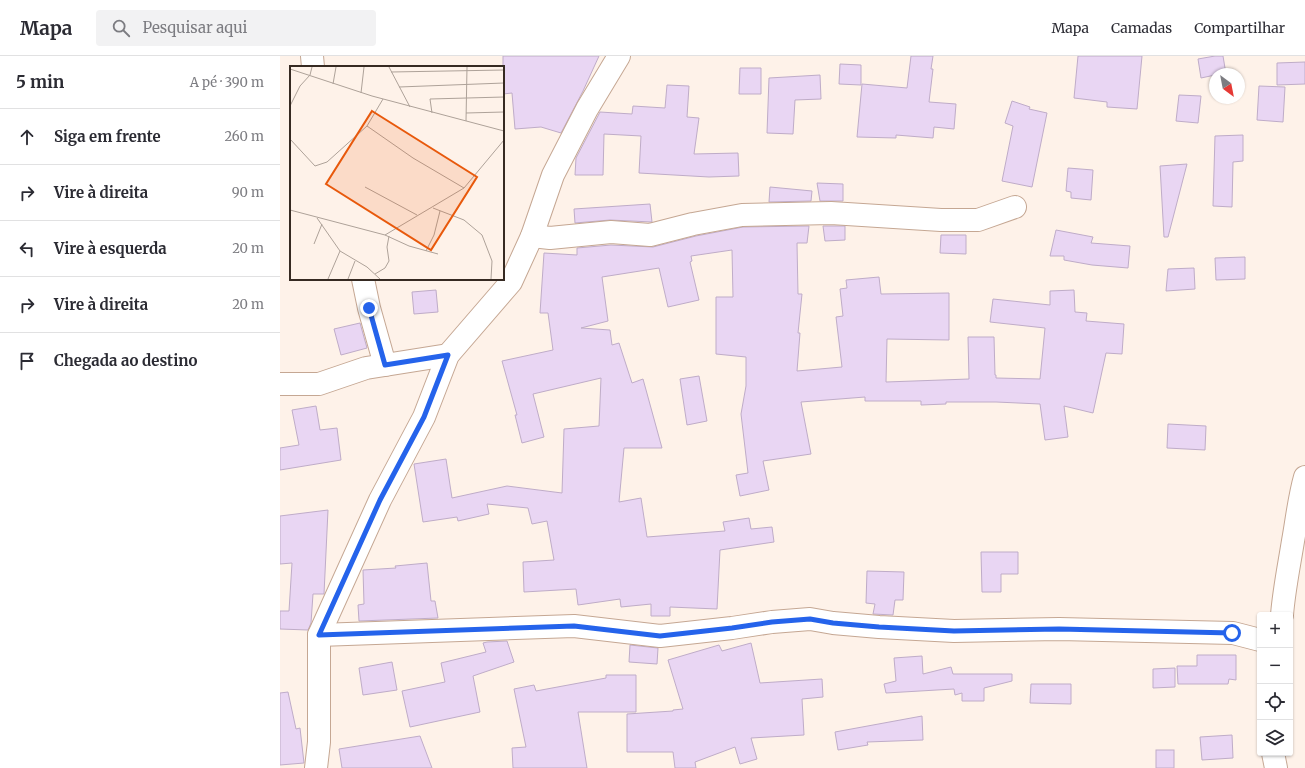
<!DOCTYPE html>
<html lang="pt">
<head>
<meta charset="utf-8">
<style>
  :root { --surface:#fff; --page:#f2f2f3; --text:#2b2b33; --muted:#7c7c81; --line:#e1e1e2 }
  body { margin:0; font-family:Merriweather,serif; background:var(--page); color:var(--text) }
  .controls { position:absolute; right:12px; bottom:12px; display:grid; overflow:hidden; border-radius:4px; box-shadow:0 1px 3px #0004 }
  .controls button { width:36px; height:36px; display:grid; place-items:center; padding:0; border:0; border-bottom:1px solid var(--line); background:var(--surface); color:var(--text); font:20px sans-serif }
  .compass { position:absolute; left:929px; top:12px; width:36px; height:36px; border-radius:50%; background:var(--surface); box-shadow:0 1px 3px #0004; rotate:148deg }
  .stop { position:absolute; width:12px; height:12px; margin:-9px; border:3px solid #2563eb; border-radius:50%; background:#fff }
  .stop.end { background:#2563eb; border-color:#fff; box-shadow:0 1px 4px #0008 }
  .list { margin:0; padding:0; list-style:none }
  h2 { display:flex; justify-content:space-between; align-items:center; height:52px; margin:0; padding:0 16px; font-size:17px }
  h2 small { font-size:13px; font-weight:400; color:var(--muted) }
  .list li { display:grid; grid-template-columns:26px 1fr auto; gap:12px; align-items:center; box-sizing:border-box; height:56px; padding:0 16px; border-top:1px solid var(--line) }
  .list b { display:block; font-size:15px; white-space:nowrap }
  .list em { font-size:13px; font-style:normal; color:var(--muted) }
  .icon { flex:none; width:22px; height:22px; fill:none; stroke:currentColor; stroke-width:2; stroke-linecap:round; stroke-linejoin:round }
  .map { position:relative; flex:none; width:1025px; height:712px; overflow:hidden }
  header { display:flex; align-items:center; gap:24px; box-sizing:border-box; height:56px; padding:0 20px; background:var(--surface); border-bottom:1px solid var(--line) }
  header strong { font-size:19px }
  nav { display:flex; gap:22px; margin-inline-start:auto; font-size:14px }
  .search { width:280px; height:36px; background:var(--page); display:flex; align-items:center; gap:10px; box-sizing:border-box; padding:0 14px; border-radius:4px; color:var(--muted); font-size:15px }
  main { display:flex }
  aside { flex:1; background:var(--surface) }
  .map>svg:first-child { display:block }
  .building { fill:#e9d6f3; stroke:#bfacc8 }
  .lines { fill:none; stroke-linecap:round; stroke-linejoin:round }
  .street-casing { stroke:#c5a793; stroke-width:24 }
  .street { stroke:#fff; stroke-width:22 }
  .route { stroke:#2563eb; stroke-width:5 }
  .inset-road { fill:none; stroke:#aea299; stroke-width:1 }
  .view { fill:#e8590c; fill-opacity:0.15; stroke:#e8590c; stroke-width:2 }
  .inset-edge { fill:none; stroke:#362a22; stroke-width:2 }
</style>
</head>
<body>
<header>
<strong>Mapa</strong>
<div class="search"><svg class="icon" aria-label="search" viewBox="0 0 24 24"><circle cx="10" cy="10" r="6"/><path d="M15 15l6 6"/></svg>Pesquisar aqui</div>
<nav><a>Mapa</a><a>Camadas</a><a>Compartilhar</a></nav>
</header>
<main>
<aside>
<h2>5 min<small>A pé · 390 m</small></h2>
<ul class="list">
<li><svg class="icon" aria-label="ahead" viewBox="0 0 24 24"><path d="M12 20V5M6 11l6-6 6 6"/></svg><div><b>Siga em frente</b></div><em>260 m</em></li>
<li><svg class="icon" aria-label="right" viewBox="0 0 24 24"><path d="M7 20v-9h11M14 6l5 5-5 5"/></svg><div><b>Vire à direita</b></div><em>90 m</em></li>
<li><svg class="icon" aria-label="left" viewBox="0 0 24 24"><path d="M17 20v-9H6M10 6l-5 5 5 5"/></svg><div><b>Vire à esquerda</b></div><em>20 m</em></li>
<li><svg class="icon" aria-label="right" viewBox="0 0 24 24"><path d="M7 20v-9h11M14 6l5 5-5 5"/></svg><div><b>Vire à direita</b></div><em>20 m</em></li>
<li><svg class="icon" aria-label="arrive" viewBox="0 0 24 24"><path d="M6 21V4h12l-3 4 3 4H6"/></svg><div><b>Chegada ao destino</b></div></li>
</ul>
</aside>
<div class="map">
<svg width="1025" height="712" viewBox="0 0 1025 712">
  <rect width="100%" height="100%" fill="#fef2e9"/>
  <g class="building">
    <path d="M 223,0 L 319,0 L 303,35 L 281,77 L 261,71 L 235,73 L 232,37 L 223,38 Z"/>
    <path d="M 631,0 L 653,0 L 651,13 L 653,13 L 649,46 L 676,48 L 674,73 L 654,71 L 653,82 L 616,79 L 616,82 L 577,81 L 582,28 L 627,32 Z"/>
    <path d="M 798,0 L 862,0 L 857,53 L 827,51 L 827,46 L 794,42 Z"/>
    <path d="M 935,0 L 943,0 L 946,18 L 935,18 L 935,19 L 921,22 L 918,3 Z"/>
    <path d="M 1025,6 L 1025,28 L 997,29 L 997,7 Z"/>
    <path d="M 560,8 L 581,9 L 581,29 L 559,28 Z"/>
    <path d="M 460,12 L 481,12 L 481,38 L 459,38 Z"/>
    <path d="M 540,19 L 541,43 L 515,44 L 513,78 L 487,77 L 489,22 Z"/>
    <path d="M 387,29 L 409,30 L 407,61 L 419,62 L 414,98 L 458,97 L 459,120 L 429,121 L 359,117 L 361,80 L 324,78 L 323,119 L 295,119 L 296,102 L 320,56 L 352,58 L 353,50 L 385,52 Z"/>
    <path d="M 979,30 L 1005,31 L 1003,66 L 977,64 Z"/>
    <path d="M 899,39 L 921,40 L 918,67 L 896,65 Z"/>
    <path d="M 732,45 L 750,51 L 749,53 L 767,57 L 752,131 L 722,125 L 733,70 L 725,67 Z"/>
    <path d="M 963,79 L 963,105 L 953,106 L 952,151 L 933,150 L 935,80 Z"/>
    <path d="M 907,108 L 888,181 L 884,181 L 880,110 Z"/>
    <path d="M 788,112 L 813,114 L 811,144 L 791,142 L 791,136 L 786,135 Z"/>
    <path d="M 537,127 L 563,128 L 563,145 L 540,145 Z"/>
    <path d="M 490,131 L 532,135 L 531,145 L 489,146 Z"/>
    <path d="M 370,148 L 372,166 L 330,164 L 295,167 L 294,153 Z"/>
    <path d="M 529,170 L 527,187 L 517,187 L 518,238 L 522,238 L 518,277 L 520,277 L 517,315 L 562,311 L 556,261 L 563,260 L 560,233 L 567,232 L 566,224 L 599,221 L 601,238 L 669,237 L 669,284 L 607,283 L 606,326 L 689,323 L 688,281 L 714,281 L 715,319 L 716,319 L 716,322 L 760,323 L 765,272 L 710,266 L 713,243 L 770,249 L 770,235 L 794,234 L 795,256 L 807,257 L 806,265 L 844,268 L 842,298 L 826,297 L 813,357 L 784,350 L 788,381 L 765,384 L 760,348 L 716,346 L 666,346 L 666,348 L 641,349 L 641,345 L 585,345 L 585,341 L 521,346 L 531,398 L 483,405 L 489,434 L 460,440 L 456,419 L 468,417 L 461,358 L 466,330 L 466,301 L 436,298 L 436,241 L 453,241 L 452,194 L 411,200 L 412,205 L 410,206 L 419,244 L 388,251 L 379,212 L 322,221 L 328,265 L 301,272 L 330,274 L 332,289 L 339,287 L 352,327 L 363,323 L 382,392 L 344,392 L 339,446 L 361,442 L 367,481 L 445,475 L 443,466 L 469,462 L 471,473 L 492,471 L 494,486 L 440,494 L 437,553 L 390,551 L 390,560 L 371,560 L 371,548 L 341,551 L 340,543 L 298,549 L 296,533 L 244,536 L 243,506 L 274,504 L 267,465 L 252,468 L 248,452 L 207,448 L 209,458 L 178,465 L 177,461 L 143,466 L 134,408 L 166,403 L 172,442 L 227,430 L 282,437 L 284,373 L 319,370 L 321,322 L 253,338 L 264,381 L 242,387 L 235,359 L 237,359 L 222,305 L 273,294 L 268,257 L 260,257 L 264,197 L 297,199 L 297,192 L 331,189 L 373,191 L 416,180 L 463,171 Z"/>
    <path d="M 543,170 L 565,170 L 565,184 L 545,185 Z"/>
    <path d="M 776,174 L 813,181 L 811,187 L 850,190 L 848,212 L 812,209 L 784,204 L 784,200 L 770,200 Z"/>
    <path d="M 661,179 L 686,179 L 686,198 L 660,197 Z"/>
    <path d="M 965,201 L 965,223 L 936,224 L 935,202 Z"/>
    <path d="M 914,212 L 915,233 L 886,235 L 888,213 Z"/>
    <path d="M 156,234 L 158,256 L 134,258 L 132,236 Z"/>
    <path d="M 80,267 L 87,292 L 61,299 L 54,273 Z"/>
    <path d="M 419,320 L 427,365 L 407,369 L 400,323 Z"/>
    <path d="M 36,350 L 40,374 L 57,372 L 61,404 L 0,414 L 0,392 L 19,389 L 12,354 Z"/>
    <path d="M 888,368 L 926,370 L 925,394 L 887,392 Z"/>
    <path d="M 48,454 L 44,538 L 33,538 L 31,567 L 28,574 L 0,573 L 0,555 L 9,555 L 12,507 L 0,508 L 0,460 Z"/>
    <path d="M 701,496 L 738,496 L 738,518 L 721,518 L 721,536 L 702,536 Z"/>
    <path d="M 147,507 L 151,545 L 155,545 L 158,562 L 79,565 L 78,549 L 84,548 L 83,514 L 116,512 L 115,510 Z"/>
    <path d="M 587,515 L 624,516 L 623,544 L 615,544 L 613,559 L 593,558 L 595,548 L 586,547 Z"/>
    <path d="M 227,585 L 234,606 L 193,620 L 200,656 L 130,671 L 122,635 L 165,626 L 161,607 L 206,596 L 203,587 L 207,586 Z"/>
    <path d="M 471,587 L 480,627 L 542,623 L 543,641 L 522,643 L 524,679 L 471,682 L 477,703 L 460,708 L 455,691 L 415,706 L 416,712 L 395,712 L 393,696 L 347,696 L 347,658 L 393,655 L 393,654 L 403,653 L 388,604 L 439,589 L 442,595 Z"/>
    <path d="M 350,589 L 378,592 L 377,608 L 349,606 Z"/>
    <path d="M 917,599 L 956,599 L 956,624 L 949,623 L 948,628 L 898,628 L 897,610 L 917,610 Z"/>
    <path d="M 642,600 L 643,618 L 671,611 L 673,618 L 732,618 L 732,625 L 704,632 L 704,645 L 682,645 L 682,637 L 675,639 L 674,633 L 606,637 L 604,628 L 616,625 L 614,602 Z"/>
    <path d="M 112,606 L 117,634 L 83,639 L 79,612 Z"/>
    <path d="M 895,612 L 895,631 L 873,632 L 873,613 Z"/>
    <path d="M 326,619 L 356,619 L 356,656 L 298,656 L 307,712 L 233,712 L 232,692 L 246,691 L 234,633 L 254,629 L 256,635 L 326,622 Z"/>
    <path d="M 751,628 L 791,628 L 791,648 L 750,647 Z"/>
    <path d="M 8,636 L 16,673 L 20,672 L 24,707 L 0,709 L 0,637 Z"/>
    <path d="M 642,660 L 643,684 L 587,686 L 588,689 L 558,694 L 555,676 Z"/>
    <path d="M 952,679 L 953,702 L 922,704 L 920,681 Z"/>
    <path d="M 140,680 L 152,712 L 62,712 L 59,693 Z"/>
    <rect x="876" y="694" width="18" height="18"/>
  </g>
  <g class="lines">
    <defs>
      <g id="street">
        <path d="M 32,0 L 33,11"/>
        <path d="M 252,180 L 270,182 L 331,176 L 370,179 L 413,168 L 462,159 L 551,157 L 661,164 L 698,164 L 735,151"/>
        <path d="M 83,223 L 89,252 L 105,309"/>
        <path d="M 0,328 L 39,328 L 86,312 L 168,299"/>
        <path d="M 1002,559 C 1004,534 1009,510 1013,485 C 1017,463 1019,442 1025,421"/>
        <path d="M 39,579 L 294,570 L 380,580 L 452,572 L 492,566 L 530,563 L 553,567 L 599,571 L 674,575 L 779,573 L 953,577 L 980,584"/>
        <path d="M 993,697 L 996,712"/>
        <path d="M 36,712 L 39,686 L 39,579 L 100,444 L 144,361 L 168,299 L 231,226 L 252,180 L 273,119 L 307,53 L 339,0"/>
      </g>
    </defs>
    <use href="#street" class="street-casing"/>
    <use href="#street" class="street"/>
  </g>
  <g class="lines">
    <path class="route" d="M 89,252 L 105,309 L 168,299 L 144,361 L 100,444 L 39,579 L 294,570 L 380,580 L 452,572 L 492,566 L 530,563 L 553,567 L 599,571 L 674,575 L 779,573 L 952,577"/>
  </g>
  <g transform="translate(10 10)">
    <rect width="214" height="214" fill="#fef2e9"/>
    <path class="inset-road" d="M 99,1 L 120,41M 0,3 L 82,30 L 214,65M 101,6 L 214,4M 43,18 L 46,1M 109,21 L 214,17M 71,27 L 74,1M 0,40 L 10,20 L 20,9 L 22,1M 142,47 L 140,33 L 214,31M 176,47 L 214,46M 176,55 L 177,1M 77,60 L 123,92 L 174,122M 0,73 L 25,100 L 37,96 L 77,60 L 93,33M 75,121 L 127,149M 143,142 L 174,154 L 192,169 L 202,195 L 201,213M 0,144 L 95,169 L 119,180 L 148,188M 27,152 L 50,185 L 77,201 L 90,213M 95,169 L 174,122 L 214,74M 24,178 L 32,158M 136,185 L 144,169 L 150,145M 85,208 L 95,202 L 99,195 L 97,181 L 99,170M 38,213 L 50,185M 58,213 L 65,195"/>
    <path class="view" d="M 82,45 L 187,111 L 141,184 L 36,118 Z"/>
    <rect width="214" height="214" class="inset-edge"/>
  </g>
</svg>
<div class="controls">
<button>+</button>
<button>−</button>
<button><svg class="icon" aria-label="locate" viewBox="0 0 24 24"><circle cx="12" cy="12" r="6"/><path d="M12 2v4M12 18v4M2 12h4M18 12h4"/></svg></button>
<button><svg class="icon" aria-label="layers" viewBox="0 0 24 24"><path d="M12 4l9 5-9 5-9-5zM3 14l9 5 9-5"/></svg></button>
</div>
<svg class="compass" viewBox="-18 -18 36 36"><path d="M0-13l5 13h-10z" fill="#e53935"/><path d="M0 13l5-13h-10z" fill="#7c7c81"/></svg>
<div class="stop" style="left:952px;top:577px"></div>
<div class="stop end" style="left:89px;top:252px"></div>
</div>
</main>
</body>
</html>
